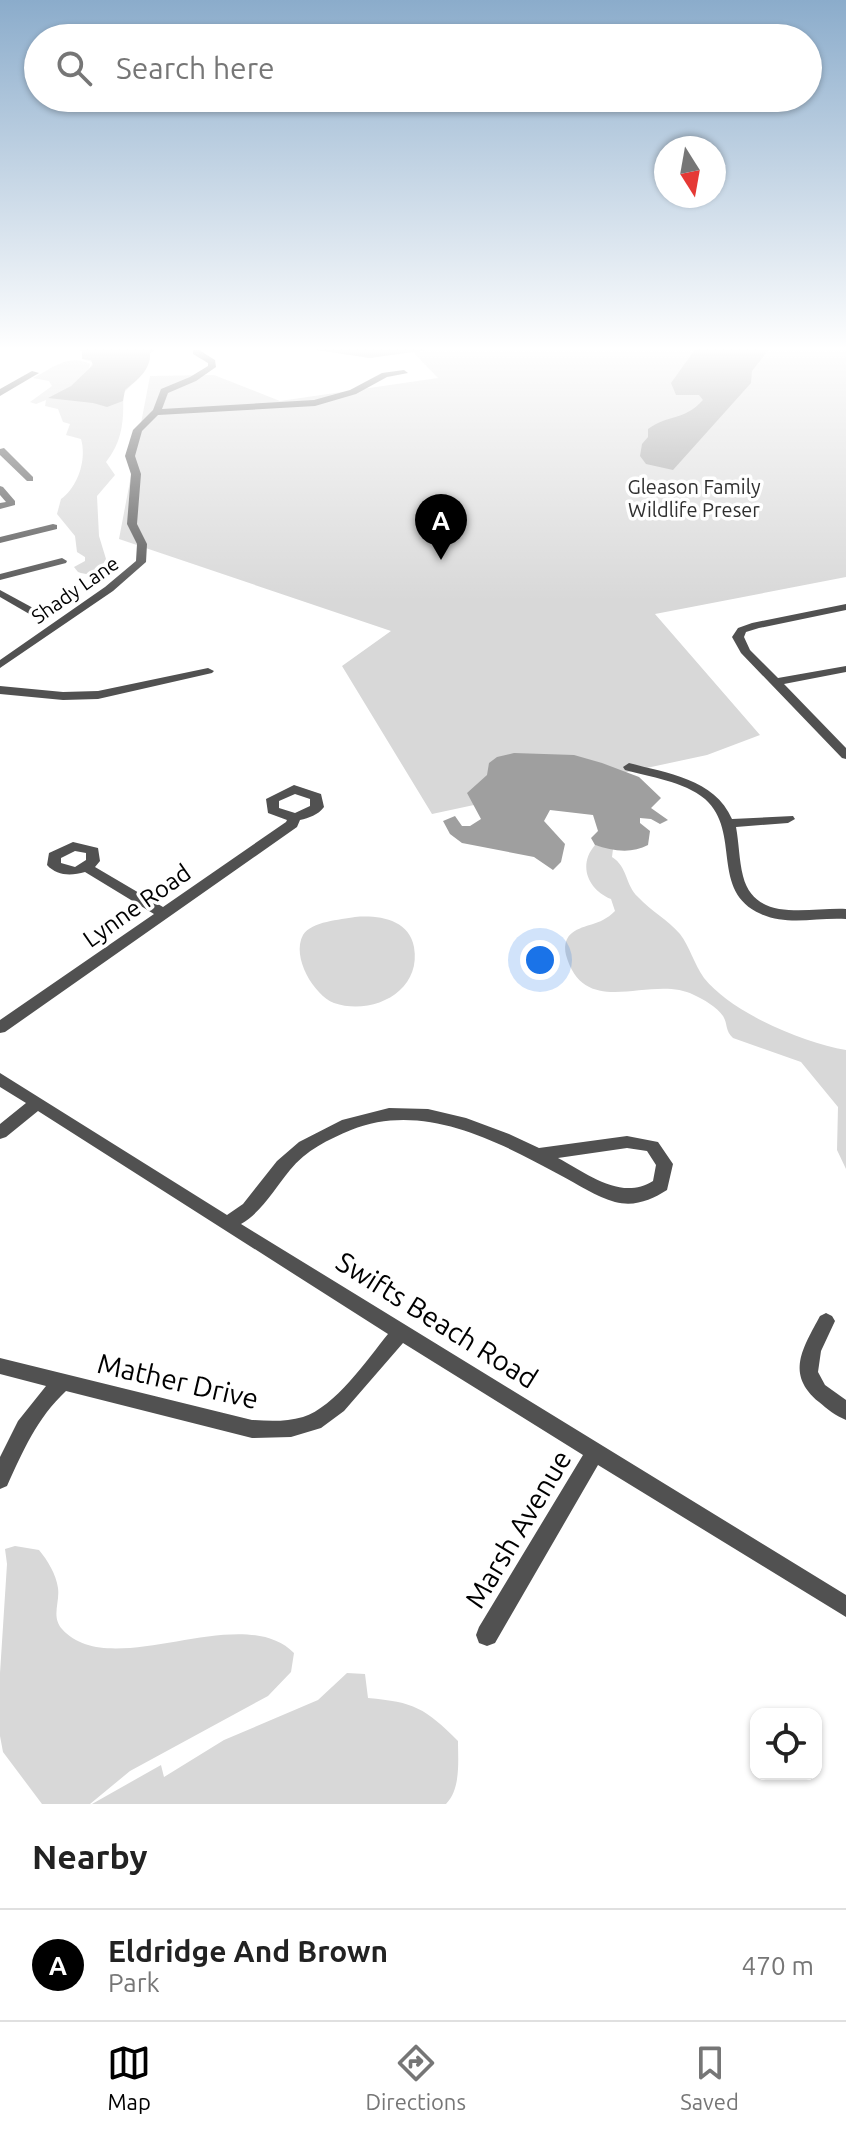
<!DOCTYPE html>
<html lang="en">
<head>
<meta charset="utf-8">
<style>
  :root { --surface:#fff; --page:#f6f6f6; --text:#222; --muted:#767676; --line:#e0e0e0; --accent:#000 }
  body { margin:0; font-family:Ubuntu,sans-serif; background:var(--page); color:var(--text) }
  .controls { position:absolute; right:24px; bottom:24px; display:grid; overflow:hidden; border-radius:16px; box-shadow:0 2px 6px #0004 }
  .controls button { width:72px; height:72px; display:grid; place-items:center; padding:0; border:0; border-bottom:2px solid var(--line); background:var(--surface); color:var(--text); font:40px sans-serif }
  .compass { position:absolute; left:654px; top:136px; width:72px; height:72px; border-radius:50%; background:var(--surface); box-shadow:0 2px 6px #0004; rotate:169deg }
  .you { position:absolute; left:540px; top:960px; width:28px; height:28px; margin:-20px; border:6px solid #fff; border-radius:50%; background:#1a73e8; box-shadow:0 0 0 12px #1a73e833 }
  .badge { display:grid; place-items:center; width:52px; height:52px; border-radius:50%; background:var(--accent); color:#fff; font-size:26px; font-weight:700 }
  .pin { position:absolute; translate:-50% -66px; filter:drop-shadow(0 2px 4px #0008) }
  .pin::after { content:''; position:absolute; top:42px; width:28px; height:24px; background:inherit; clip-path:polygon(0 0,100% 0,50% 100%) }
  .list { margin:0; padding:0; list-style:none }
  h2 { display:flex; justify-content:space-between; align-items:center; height:104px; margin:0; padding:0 32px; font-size:34px }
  h2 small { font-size:26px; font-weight:400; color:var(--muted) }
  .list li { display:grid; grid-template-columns:52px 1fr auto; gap:24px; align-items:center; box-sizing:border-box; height:112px; padding:0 32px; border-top:2px solid var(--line) }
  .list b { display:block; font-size:30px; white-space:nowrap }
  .list p { margin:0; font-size:26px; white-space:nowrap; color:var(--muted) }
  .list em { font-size:26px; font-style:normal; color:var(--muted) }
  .icon { flex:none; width:44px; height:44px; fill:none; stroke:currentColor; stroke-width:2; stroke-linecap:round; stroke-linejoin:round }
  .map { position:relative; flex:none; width:846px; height:1804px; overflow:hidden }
  .search { position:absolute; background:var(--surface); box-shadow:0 2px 6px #0004; left:24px; right:24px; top:24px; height:88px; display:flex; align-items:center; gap:20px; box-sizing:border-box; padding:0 28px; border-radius:44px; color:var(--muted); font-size:30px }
  .sheet { height:216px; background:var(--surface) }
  nav { display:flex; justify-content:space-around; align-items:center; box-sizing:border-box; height:112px; border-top:2px solid var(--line); background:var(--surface); font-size:22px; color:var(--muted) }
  nav a { display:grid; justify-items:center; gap:4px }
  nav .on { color:var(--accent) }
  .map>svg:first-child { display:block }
  .green { fill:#d8d8d8 }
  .water { fill:#9f9f9f }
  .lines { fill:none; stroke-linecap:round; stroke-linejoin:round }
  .minor { fill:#515151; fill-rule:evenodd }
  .labels { text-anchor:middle; stroke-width:7; stroke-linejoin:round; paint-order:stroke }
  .far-park-label { font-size:20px; fill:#2f2f2f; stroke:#fff }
  .far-street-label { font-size:20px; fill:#000; stroke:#fff }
  .street-label { font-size:24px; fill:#000; stroke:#fff }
  .near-street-label { font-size:28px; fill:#000; stroke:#fff }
</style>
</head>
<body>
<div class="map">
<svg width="846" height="1804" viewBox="0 0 846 1804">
  <rect width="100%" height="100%" fill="#fff"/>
  <g class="green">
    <path d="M 77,348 L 158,348 L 150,353 C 150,372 134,381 123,394 C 124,419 123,441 106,462 L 115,475 L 97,496 L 99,536 L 106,559 C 98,573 93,577 78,572 L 74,567 L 85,561 L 85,557 L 77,552 L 75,536 L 57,514 L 61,499 C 78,487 87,459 81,439 L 66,435 L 70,424 L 63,422 L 58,409 L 45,406 L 46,400 L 36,404 L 30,402 L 52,386 L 49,381 L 33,378 C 52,368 69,353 90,364 L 88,371 L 93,362 L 82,359 L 82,351 Z"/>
    <path d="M 304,348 L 846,348 L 846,577 L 655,614 L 760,735 L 707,755 L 432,814 L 342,666 L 391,631 L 119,539 L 150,376 L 214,375 L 280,401 L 438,378 L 412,351 L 370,358 Z"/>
    <path d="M 595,845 L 613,849 L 612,857 C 628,867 625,885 638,897 C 651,911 668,920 680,934 C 690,947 694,964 704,978 C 732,1013 802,1042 846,1050 L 846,1169 L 837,1150 L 838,1107 L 801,1062 L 733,1038 C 725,1031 728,1024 723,1016 C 717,1007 703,999 694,995 C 651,973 585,1022 566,955 C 564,948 565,938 572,933 C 585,923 599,927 615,911 L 611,899 C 589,890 577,866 595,845 Z"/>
    <path d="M 355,917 C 378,915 409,919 414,947 C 422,992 372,1016 334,1003 C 314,995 291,957 303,935 C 312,921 340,920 355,917 Z"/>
    <path d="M 15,1546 L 39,1550 C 48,1561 56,1574 58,1588 C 60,1603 51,1616 62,1629 C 111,1684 240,1599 294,1653 L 291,1672 L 268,1696 L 130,1771 L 90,1804 L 42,1804 L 3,1752 L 0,1736 L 0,1673 L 7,1564 L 5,1549 Z"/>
    <path d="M 347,1673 L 365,1674 L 368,1698 C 414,1702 425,1708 458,1741 C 458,1761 461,1789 446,1804 L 92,1804 L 161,1765 L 164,1777 L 224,1740 L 318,1700 Z"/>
  </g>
  <g class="water">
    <path d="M 77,348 L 158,348 L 150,353 C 151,370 137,380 125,390 L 123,401 L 107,407 L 93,403 L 48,398 L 71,386 L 93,365 L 91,360 L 82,359 L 82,351 Z"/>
    <path d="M 304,348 L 442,348 L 370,358 Z"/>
    <path d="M 696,348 L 770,348 L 752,371 L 751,383 L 673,470 L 646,464 L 640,456 L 642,444 L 648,437 L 648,429 C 669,414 684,421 703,400 L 699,395 L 676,395 L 671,383 Z"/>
    <path d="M 514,753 L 574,755 L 602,763 L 639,777 L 661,798 L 651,808 L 668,820 L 660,824 L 651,819 L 640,818 L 640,823 L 650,831 L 648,845 C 632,854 612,851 595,845 L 591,838 L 598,831 L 593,815 L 550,810 L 544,821 L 565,844 L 561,862 L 553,870 L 534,857 L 462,843 L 450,834 L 443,821 L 455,816 L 462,826 L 470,826 L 481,819 L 467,793 L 487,775 L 489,763 L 497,757 Z"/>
  </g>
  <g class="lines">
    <g class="minor">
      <path d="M 193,350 L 199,350 L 215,360 L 216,367 L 196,381 L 168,393 L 162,409 L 314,400 L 350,390 L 382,373 L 404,370 L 408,373 L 387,377 L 356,394 L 315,406 L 158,415 L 142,431 L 135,456 L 141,474 L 137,524 L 147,544 L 146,562 L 113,591 L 0,668 L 0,660 L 105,587 L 136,561 L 137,544 L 127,524 L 131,474 L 125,456 L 133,430 L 153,410 L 161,389 L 190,377 L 208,366 L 208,363 L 193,354 Z"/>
      <path d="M 32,371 L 39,373 L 0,396 L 0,389 Z"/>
      <path d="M 4,448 L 33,477 L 33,481 L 27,481 L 0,455 L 0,449 Z"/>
      <path d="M 0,486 L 3,487 L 15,501 L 15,505 L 0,509 L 0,503 L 6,502 L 0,495 Z"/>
      <path d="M 53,524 L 57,525 L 57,529 L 0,543 L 0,537 Z"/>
      <path d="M 62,558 L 67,561 L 66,563 L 0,580 L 0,574 Z"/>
      <path d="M 0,590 L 46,615 L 48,617 L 42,620 L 38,619 L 0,597 Z"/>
      <path d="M 846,604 L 846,610 L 759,628 L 746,632 L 744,637 L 750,650 L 778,678 L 846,666 L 846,672 L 784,684 L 846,748 L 846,759 L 842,758 L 741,653 L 732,637 L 738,628 L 752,623 Z"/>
      <path d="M 208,668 L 214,671 L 212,673 L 98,699 L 63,700 L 0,694 L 0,686 L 63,692 L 98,691 Z"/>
      <path d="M 629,763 C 666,773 715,779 732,819 L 793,816 L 795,819 L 788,823 L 736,827 C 739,843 739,860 743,876 C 755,924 810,907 846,909 L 846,919 C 818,917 788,926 761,914 C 709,891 742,832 705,799 C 683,781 650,777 625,770 L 623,767 Z"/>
      <path d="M 294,785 L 321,794 L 324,807 C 318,815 309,818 300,820 L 297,827 L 5,1032 L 0,1033 L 0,1020 L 154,914 L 85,872 C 71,876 57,876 47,865 L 49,853 L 73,842 L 98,848 L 100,861 L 95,867 L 163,907 L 286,822 L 287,820 L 268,813 L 266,799 ZM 295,794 L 310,799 L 310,806 L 295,813 L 279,808 L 279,801 ZM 75,851 L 86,853 L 86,860 L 75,867 L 61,863 L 61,858 Z"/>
      <path d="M 0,1073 L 227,1215 L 243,1204 L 277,1161 L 299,1142 L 342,1120 L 389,1108 L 428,1109 L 466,1118 L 509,1134 L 539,1148 L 627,1136 L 658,1142 L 673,1164 L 667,1190 C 651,1200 635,1207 615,1202 C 597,1197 577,1184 560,1175 C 497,1141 423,1101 351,1130 C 329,1139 305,1151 290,1170 C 274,1189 263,1211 241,1224 L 846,1595 L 846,1617 L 598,1465 L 495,1643 L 487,1646 L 479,1643 L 476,1635 L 479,1627 L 583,1455 L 403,1343 L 344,1411 L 321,1428 L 291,1437 L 252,1438 L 66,1391 C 37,1418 23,1451 7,1486 L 0,1489 L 0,1457 L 18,1421 L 46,1386 L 0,1374 L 0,1358 L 252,1420 C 269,1421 286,1422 303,1417 C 335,1407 367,1360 388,1334 L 38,1111 L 6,1137 L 0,1139 L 0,1124 L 26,1103 L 0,1087 ZM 627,1148 L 647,1151 L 656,1165 L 653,1181 C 621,1201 588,1174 558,1158 Z"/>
      <path d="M 826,1313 L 832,1316 L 835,1321 L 821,1351 L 818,1372 L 825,1385 L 846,1400 L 846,1420 C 836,1416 827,1409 819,1402 C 785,1374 803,1348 820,1316 Z"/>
    </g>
  </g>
  <linearGradient id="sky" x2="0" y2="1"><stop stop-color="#8baccb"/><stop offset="0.58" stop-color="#fff"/><stop offset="1" stop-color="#fff" stop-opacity="0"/></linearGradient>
  <rect width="846" height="601" fill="url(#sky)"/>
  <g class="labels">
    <g class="far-park-label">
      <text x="694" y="494">Gleason Family<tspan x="694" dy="23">Wildlife Preser</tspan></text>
    </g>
    <g class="far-street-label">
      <text transform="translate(75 590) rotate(-35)" y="7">Shady Lane</text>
    </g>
    <g class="street-label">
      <text transform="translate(137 906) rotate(-35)" y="8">Lynne Road</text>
    </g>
    <g class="near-street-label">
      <text transform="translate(437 1320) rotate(32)" y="10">Swifts Beach Road</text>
      <text transform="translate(178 1381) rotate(13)" y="10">Mather Drive</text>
      <text transform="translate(518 1529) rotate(-59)" y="10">Marsh Avenue</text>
    </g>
  </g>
</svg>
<div class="controls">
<button><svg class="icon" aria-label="locate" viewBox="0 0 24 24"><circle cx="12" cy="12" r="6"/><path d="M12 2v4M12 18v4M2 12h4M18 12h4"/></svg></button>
</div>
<svg class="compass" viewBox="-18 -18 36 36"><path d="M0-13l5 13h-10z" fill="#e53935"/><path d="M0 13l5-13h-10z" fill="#767676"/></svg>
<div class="you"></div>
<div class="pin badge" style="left:441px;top:560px">A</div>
<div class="search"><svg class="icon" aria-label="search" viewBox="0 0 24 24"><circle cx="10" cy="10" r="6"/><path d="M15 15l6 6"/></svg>Search here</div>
</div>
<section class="sheet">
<h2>Nearby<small></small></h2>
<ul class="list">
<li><span class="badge">A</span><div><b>Eldridge And Brown</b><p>Park</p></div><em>470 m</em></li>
</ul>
</section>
<nav>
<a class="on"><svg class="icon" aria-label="map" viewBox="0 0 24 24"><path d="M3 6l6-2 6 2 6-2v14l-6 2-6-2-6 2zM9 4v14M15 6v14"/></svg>Map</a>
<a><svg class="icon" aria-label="directions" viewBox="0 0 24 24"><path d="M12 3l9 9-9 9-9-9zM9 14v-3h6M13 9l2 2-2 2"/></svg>Directions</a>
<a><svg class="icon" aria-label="saved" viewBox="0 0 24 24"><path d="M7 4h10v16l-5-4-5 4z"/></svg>Saved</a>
</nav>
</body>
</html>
